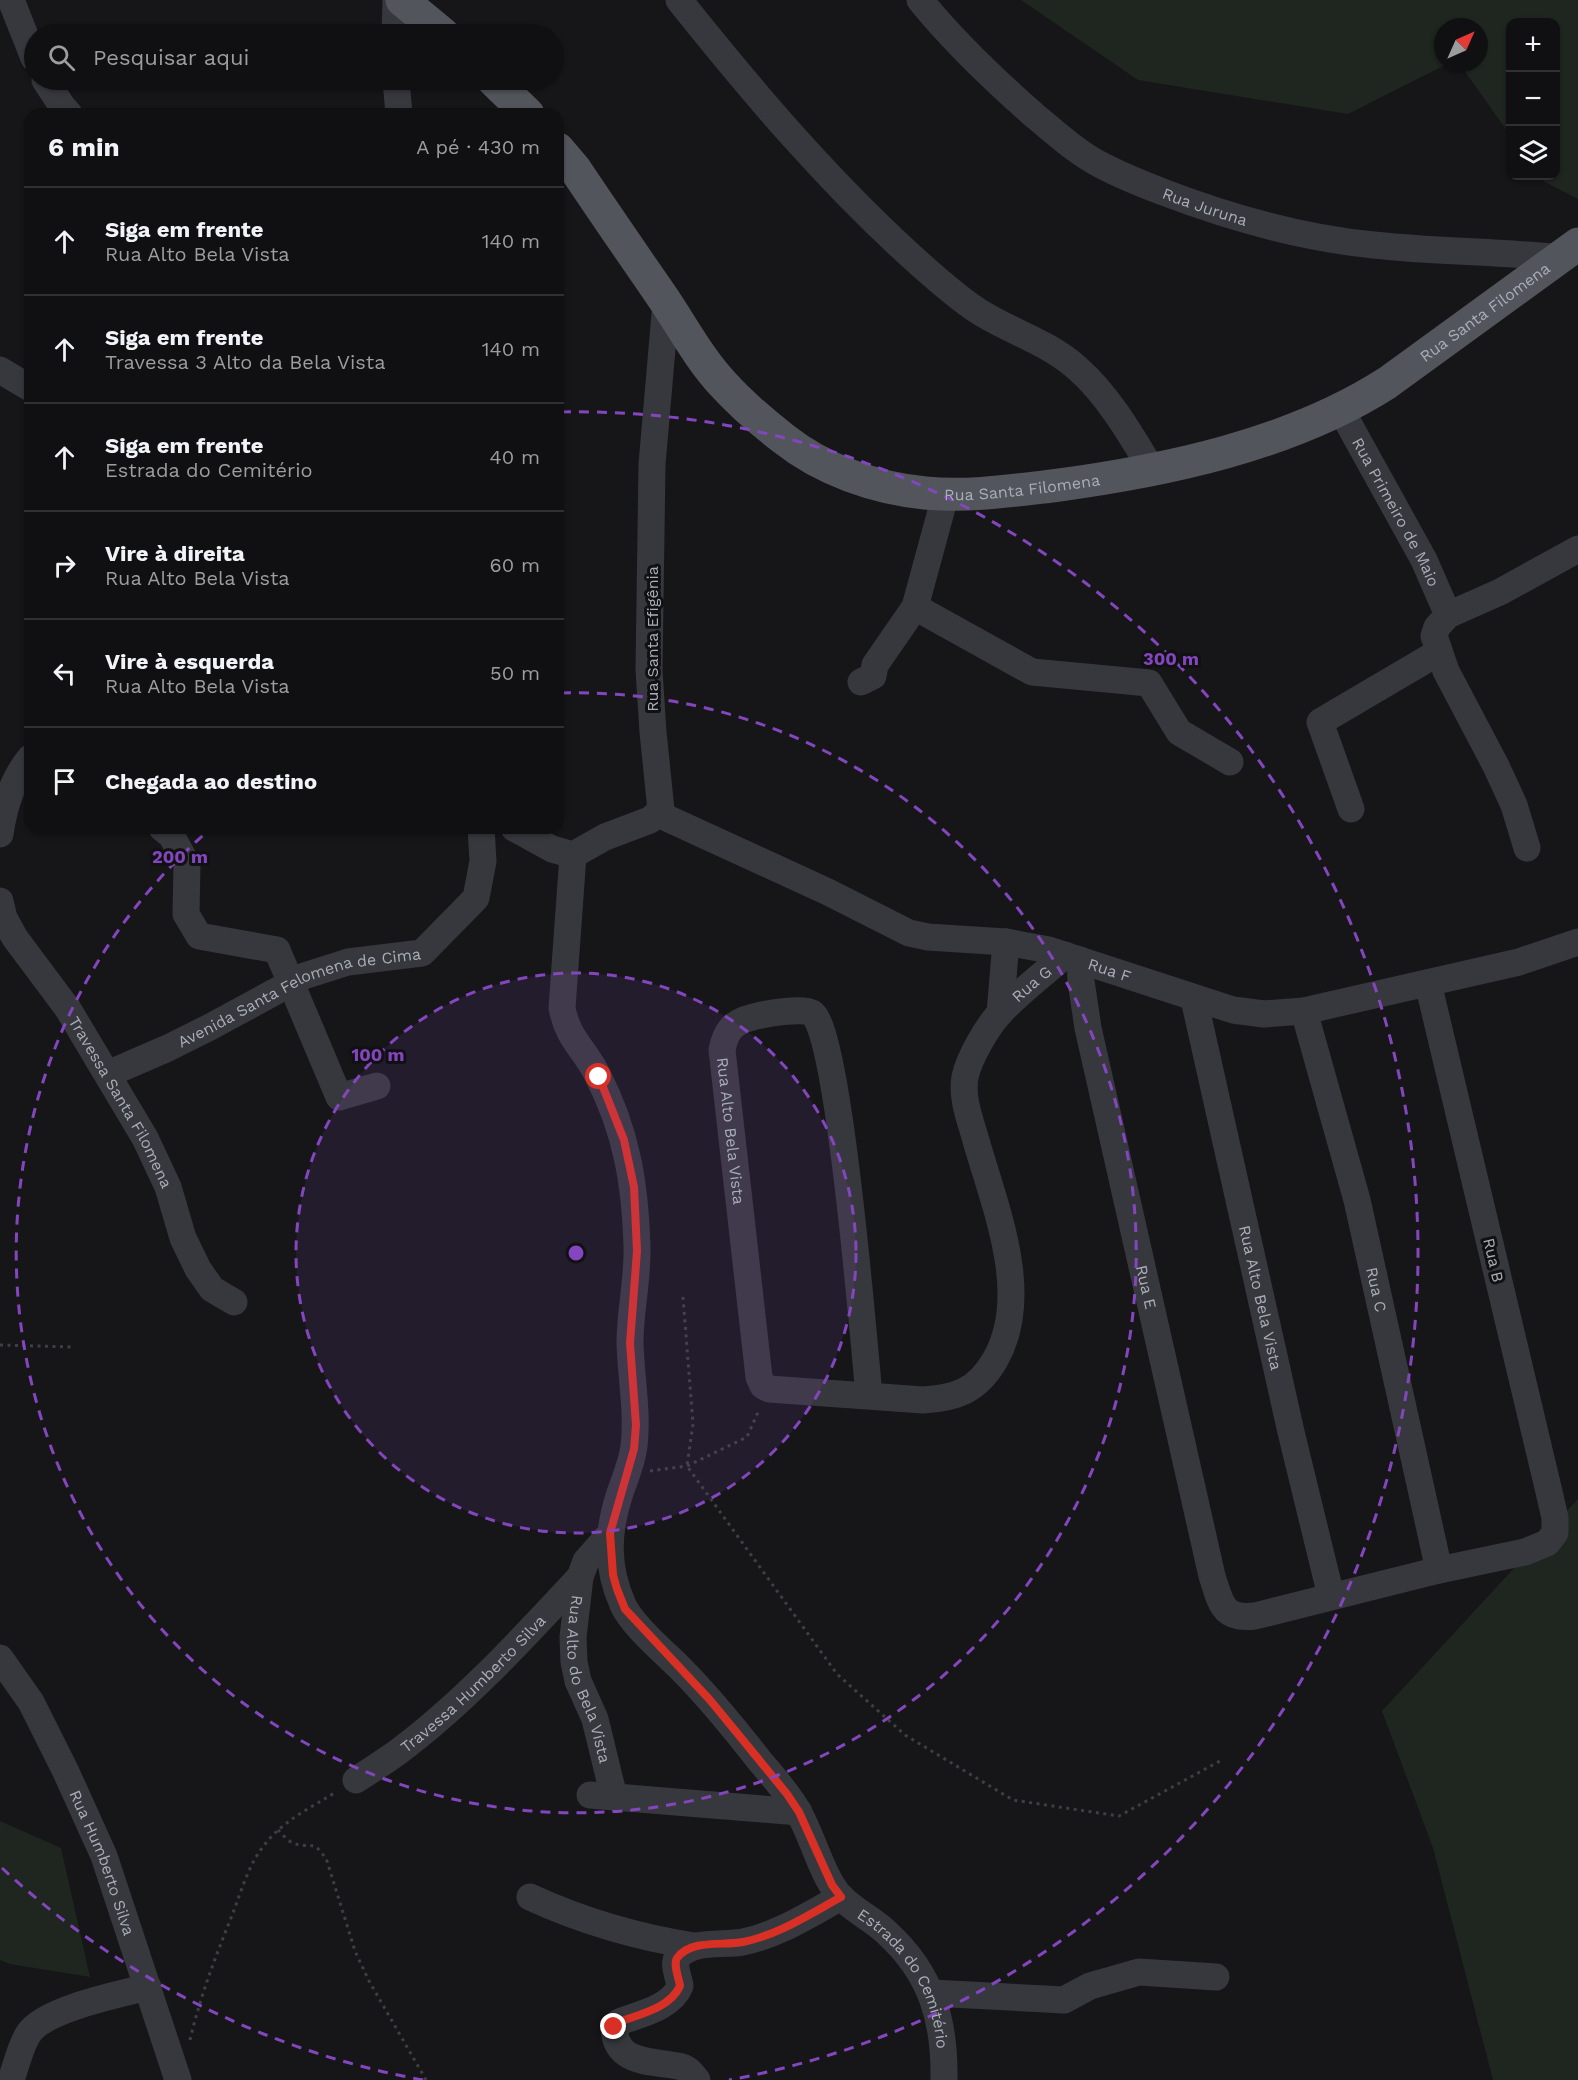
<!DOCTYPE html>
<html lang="pt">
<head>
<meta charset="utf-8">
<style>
  :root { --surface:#101012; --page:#1e1e20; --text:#f1f3f6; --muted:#9c9d9f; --line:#303032 }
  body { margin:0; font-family:"Work Sans",sans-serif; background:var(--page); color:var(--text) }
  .controls { position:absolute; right:18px; top:18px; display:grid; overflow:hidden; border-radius:12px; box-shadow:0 2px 4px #0004 }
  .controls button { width:54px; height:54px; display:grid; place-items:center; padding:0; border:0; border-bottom:2px solid var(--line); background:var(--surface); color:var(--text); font:30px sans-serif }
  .compass { position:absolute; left:1434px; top:18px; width:54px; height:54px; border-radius:50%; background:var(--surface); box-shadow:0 2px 4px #0004; rotate:45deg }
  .stop { position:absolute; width:18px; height:18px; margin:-14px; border:4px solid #d93025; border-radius:50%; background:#fff }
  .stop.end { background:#d93025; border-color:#fff; box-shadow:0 2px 6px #0008 }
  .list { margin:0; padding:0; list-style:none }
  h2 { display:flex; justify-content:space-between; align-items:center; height:78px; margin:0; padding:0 24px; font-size:26px }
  h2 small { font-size:20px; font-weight:400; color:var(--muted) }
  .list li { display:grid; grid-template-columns:39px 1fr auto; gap:18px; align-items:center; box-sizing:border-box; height:108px; padding:0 24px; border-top:2px solid var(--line) }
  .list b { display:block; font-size:22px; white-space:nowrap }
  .list p { margin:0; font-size:20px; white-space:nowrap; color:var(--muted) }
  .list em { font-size:20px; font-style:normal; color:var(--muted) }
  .icon { flex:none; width:33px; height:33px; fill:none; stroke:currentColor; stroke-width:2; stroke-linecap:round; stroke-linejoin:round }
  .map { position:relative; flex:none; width:1578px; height:2080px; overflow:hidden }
  .search { position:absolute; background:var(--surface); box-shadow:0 2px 4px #0004; left:24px; top:24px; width:540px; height:66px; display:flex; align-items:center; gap:15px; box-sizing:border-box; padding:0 21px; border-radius:33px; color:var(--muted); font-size:22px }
  .panel { position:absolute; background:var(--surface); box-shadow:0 2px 4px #0004; left:24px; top:108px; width:540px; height:726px; border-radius:18px }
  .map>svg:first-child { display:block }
  .green { fill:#1e261f }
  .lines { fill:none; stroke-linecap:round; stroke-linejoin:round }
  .path { stroke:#3d3f44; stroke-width:3; stroke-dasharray:3 4.5; stroke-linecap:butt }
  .minor { stroke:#37383d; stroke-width:27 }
  .major { stroke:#53555c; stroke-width:33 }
  .route { stroke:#d93025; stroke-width:8 }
  .ring { fill:none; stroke:#8446be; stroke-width:3; stroke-dasharray:10 8 }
  .labels { text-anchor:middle; stroke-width:6; stroke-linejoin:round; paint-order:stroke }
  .street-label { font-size:16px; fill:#a8adb8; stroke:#111113 }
  .centre { fill:#8446be; stroke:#111113; stroke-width:3 }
  .ring-label { font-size:18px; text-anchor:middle; font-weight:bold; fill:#8446be; stroke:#111113; stroke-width:6; stroke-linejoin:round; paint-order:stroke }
</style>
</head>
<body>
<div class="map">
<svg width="1578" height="2080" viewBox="0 0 1578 2080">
  <rect width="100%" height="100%" fill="#161618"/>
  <g class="green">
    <path d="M 1021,0 L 1578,0 L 1578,199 L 1545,182 L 1540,176 L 1556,176 L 1556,22 L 1510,22 L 1510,135 L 1459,63 L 1479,63 L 1479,27 L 1443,27 L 1443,63 L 1449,63 L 1348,114 L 1138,80 Z"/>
    <path d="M 1578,1499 L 1578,2080 L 1493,2080 L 1433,1848 L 1382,1711 Z"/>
    <path d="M 0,1821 L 61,1848 L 90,1977 L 10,1964 L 0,1960 Z"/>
  </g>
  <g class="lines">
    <g class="path">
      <path d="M 683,1297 L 693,1424 L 687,1466 L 837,1674 L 905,1735 L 1013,1800 L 1119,1816 L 1220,1761"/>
      <path d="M 0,1345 L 74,1347"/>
      <path d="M 650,1471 L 687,1466 L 747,1437 L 759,1410"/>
      <path d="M 278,1830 C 282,1834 288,1841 293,1843 C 311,1850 313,1837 327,1861 L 355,1951 L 369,1981 L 426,2080"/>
      <path d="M 190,2040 C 200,1997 215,1958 231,1918 C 241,1893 248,1864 266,1843 C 284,1820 312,1807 336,1792"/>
    </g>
    <g class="minor">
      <path d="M 11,0 L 34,58"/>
      <path d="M 679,0 C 754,94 832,186 922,266 C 940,282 958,298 978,311 C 1011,332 1048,342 1077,368 C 1108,395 1131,435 1152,470"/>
      <path id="s1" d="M 920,0 C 954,42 994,80 1035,116 C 1056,133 1076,152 1101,165 C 1120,175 1142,184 1163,192 C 1231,218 1301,238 1374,245 C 1436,252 1498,251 1560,258"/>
      <path d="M 395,34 L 396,0"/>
      <path d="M 45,80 L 62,106 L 69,114"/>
      <path d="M 396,80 L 399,114"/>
      <path d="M 0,370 L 30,388"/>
      <path id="s2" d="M 1341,410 L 1424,560 L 1448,615"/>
      <path d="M 915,607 L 1032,672 L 1149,683 L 1179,732 L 1230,762"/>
      <path d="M 861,682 L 873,676 L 875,665 L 915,607 L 946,493"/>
      <path d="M 1351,809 L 1320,722 L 1439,652"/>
      <path id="s3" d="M 658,814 L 828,892 L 909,933 L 928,937 L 1006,942 L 1049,950 L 1233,1010 L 1264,1014 L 1304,1011 L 1519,962 L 1578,942"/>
      <path d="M 162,828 L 171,835 L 187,864 L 186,914 L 199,936 L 277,950 L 339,1097 L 377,1086"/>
      <path d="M 514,828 L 552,849 L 573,855 L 605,837 L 650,820 L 661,810 L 653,732 L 649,670 L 652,464 L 666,303"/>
      <path d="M 0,834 C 4,806 12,780 30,758"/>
      <path d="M 1527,848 L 1514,805 L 1496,766 L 1446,671 L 1434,636 L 1437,627 L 1448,615 L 1500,592 L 1578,549"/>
      <path id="s4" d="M 573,855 L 562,1008 C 568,1040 585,1049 598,1076 C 627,1133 635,1184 637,1246 C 638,1279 630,1311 630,1343 C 631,1378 638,1412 634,1446 C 632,1463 625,1478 620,1493 C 607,1532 606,1567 623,1605 C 632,1625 664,1652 680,1668 C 709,1697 734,1728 759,1760 C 773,1777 789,1794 799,1813 C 813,1838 822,1875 839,1895 C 852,1910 873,1919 887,1933 C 932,1974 945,2021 944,2080"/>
      <path id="s5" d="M 0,901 L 4,918 L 15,938 L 68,1009 L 145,1138 L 168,1187 L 183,1238 L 198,1269 L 212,1289 L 234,1302"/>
      <path id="s6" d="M 1080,960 L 1081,981 L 1088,1028 L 1212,1576 C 1221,1603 1222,1620 1255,1616 L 1439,1570 L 1525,1552 L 1547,1543 L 1555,1533 L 1555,1518 L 1550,1496 L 1428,983"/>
      <path id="s7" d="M 1194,999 L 1291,1432 L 1331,1596"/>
      <path id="s8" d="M 1304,1011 L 1357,1200 L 1439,1570"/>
      <path d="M 1000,1013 L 1006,942"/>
      <path id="s9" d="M 108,1074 L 168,1048 L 210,1027 L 304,976 L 348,962 L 422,953 L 476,898 L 483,861 L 481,828"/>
      <path id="s10" d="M 869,1395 C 864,1345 839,1030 812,1013 C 802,1007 765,1014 753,1017 C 733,1022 726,1030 722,1050 L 759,1377 L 763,1386 L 769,1389 L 923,1400 C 956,1398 977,1391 995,1360 C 1032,1296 996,1210 977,1144 C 971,1122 961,1099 965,1077 C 969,1058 987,1027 1000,1013 C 1017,994 1045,973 1065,955"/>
      <path id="s11" d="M 610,1534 L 586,1561 L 580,1577 L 573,1637 L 574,1662 L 578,1681 L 595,1719 L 614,1797"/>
      <path id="s12" d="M 0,1658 L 31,1702 L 66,1772 L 104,1856 L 178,2080"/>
      <path id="s13" d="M 356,1780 C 370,1771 384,1762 398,1752 C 464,1703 524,1637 580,1577"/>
      <path d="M 590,1795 L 799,1812"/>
      <path d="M 530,1897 C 582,1921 637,1937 694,1946"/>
      <path d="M 932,1993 L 1064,2000 L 1090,1986 L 1139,1972 L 1216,1977"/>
      <path d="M 11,2080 C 16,2066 21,2044 29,2033 C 45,2009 120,1994 148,1987"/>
      <path d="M 697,2080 C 693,2075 689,2069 682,2067 C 656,2060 615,2067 614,2027 L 619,2022 C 640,2014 671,2008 680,1986 C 679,1978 673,1965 677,1958 C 691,1939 722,1946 743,1942 C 778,1935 810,1914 841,1897"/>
    </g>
    <g class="major">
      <path d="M 402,0 L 443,34"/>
      <path d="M 493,80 L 528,114"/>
      <path id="s14" d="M 558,149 L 575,169 C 603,211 632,253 661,295 C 681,324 698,357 722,383 C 741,404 762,422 784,439 C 823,470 875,488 925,493 C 968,497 1009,491 1052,486 C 1165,471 1290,445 1387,383 L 1578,244"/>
    </g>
  </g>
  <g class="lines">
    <path class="route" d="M 599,1077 L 624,1140 L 634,1187 L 637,1251 L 630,1343 L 636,1425 L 634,1449 L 610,1533 L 613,1575 L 617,1589 L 625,1609 L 710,1700 L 787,1794 L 799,1812 L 832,1885 L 841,1897 C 810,1914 778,1935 743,1942 C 722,1946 691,1939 677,1958 C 673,1965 679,1978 680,1986 C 670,2008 640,2014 619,2022 L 614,2027"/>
  </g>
  <circle cx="576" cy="1253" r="280" fill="#8446be" fill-opacity=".12"/>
  <g class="ring">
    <circle cx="576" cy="1253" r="280"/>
    <path d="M561 693A560 560 0 1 1 209 830"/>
    <path d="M423 2080A841 841 0 0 1 2 1868M561 412A841 841 0 0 1 729 2080"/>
  </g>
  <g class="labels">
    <g class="street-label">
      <text dy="6" stroke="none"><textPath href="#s1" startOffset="358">Rua Juruna</textPath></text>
      <text dy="6" stroke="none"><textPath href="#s14" startOffset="1124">Rua Santa Filomena</textPath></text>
      <text dy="6" stroke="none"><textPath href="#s14" startOffset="620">Rua Santa Filomena</textPath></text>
      <text dy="6" stroke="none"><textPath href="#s2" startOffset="116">Rua Primeiro de Maio</textPath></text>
      <text transform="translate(652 639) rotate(-90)" y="6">Rua Santa Efigênia</text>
      <text dy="6" stroke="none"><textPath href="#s3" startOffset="483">Rua F</textPath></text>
      <text dy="6" stroke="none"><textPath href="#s10" startOffset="1492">Rua G</textPath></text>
      <text dy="6" stroke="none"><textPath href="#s9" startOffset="208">Avenida Santa Felomena de Cima</textPath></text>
      <text dy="6" stroke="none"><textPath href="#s5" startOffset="236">Travessa Santa Filomena</textPath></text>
      <text dy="6" stroke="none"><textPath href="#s10" startOffset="578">Rua Alto Bela Vista</textPath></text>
      <text transform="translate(1494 1260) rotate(77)" y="6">Rua B</text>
      <text dy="6" stroke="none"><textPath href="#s6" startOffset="334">Rua E</textPath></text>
      <text dy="6" stroke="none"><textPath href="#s8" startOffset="288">Rua C</textPath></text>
      <text dy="6" stroke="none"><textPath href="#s7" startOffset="306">Rua Alto Bela Vista</textPath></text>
      <text dy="6" stroke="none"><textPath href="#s11" startOffset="158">Rua Alto do Bela Vista</textPath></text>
      <text dy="6" stroke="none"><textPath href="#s13" startOffset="152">Travessa Humberto Silva</textPath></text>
      <text dy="6" stroke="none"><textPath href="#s12" startOffset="230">Rua Humberto Silva</textPath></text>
      <text dy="6" stroke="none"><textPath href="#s4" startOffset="1246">Estrada do Cemitério</textPath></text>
    </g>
  </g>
  <circle cx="576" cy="1253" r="9" class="centre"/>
  <g class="ring-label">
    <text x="1171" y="665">300 m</text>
    <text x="180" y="863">200 m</text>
    <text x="378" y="1061">100 m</text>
  </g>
</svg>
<div class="controls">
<button>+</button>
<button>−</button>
<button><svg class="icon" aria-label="layers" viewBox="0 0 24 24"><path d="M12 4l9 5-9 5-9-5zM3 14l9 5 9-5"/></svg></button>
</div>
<svg class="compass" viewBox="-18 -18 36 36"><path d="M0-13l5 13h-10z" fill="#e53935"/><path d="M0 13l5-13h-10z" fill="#9c9d9f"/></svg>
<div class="stop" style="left:599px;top:1077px"></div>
<div class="stop end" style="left:614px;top:2027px"></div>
<div class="search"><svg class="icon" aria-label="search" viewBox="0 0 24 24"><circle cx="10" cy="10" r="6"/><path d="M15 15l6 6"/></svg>Pesquisar aqui</div>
<section class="panel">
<h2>6 min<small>A pé · 430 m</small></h2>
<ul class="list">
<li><svg class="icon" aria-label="ahead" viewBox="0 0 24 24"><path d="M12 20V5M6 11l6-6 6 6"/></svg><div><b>Siga em frente</b><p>Rua Alto Bela Vista</p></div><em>140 m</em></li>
<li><svg class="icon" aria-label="ahead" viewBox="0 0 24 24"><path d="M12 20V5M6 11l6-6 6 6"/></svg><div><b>Siga em frente</b><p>Travessa 3 Alto da Bela Vista</p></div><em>140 m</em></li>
<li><svg class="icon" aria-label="ahead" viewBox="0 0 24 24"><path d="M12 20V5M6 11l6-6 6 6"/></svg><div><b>Siga em frente</b><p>Estrada do Cemitério</p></div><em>40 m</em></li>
<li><svg class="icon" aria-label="right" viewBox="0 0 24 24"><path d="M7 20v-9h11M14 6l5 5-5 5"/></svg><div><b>Vire à direita</b><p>Rua Alto Bela Vista</p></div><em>60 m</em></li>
<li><svg class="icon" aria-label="left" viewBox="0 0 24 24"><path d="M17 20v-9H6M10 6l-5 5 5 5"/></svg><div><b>Vire à esquerda</b><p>Rua Alto Bela Vista</p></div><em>50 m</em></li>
<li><svg class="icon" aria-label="arrive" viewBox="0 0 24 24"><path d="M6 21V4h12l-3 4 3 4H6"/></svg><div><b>Chegada ao destino</b></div></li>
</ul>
</section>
</div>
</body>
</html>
